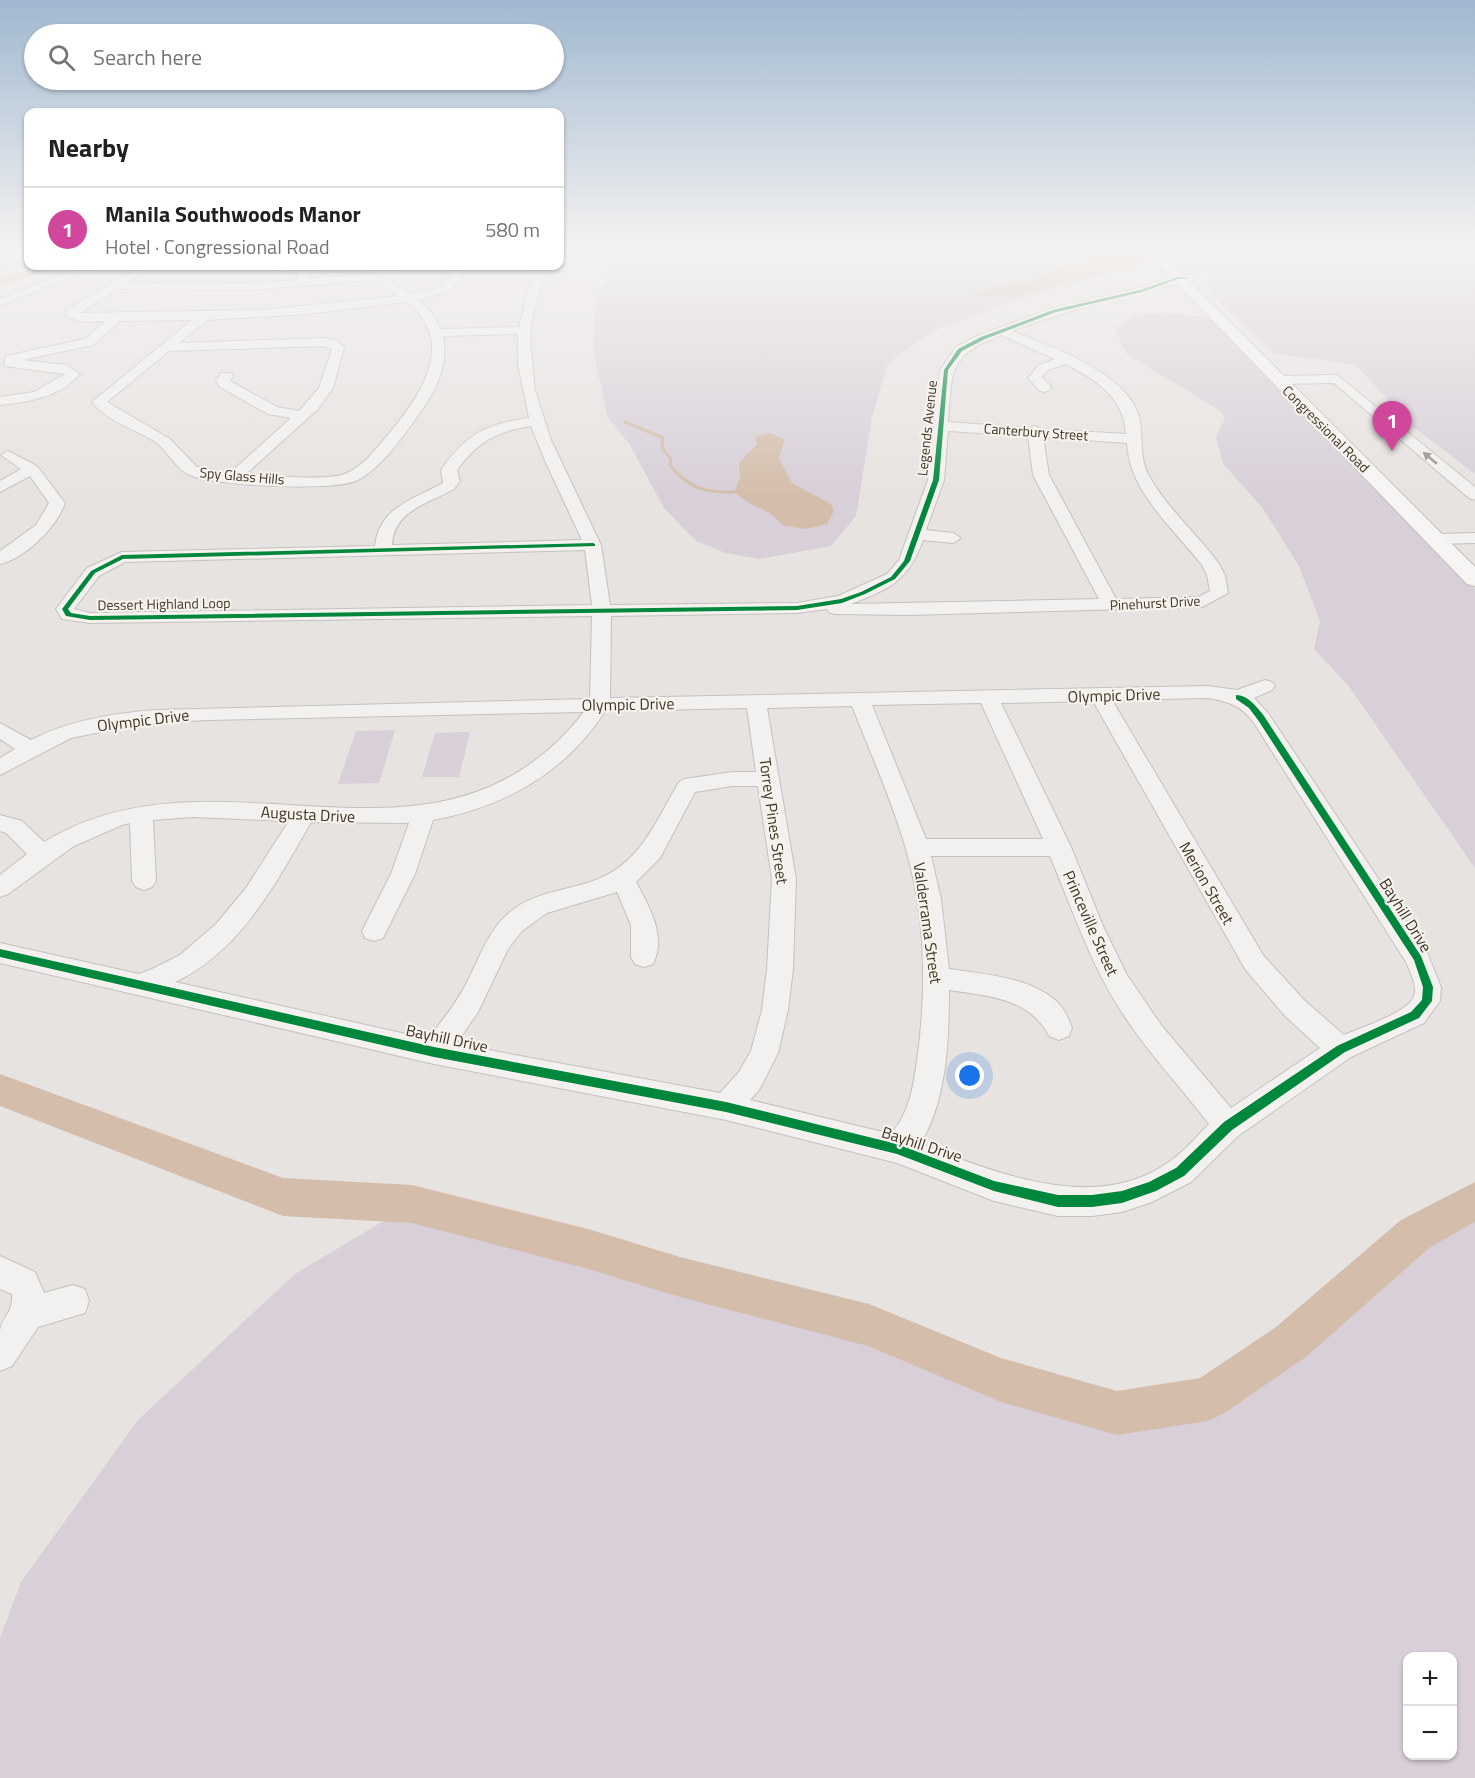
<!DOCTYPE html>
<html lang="en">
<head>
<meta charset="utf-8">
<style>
  :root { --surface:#fff; --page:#f2f2f2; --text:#202124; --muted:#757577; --line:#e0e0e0; --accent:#7b7266 }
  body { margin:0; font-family:"Titillium Web",sans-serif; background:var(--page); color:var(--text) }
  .controls { position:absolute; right:18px; bottom:18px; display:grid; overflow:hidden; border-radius:12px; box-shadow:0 2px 4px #0004 }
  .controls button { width:54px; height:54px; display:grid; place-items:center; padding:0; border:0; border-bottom:2px solid var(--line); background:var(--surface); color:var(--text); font:30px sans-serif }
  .you { position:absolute; left:970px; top:1076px; width:21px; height:21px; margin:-15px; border:4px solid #fff; border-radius:50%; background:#1a73e8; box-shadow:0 0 0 9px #1a73e833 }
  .badge { display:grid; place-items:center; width:39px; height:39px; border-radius:50%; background:var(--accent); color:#fff; font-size:20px; font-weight:700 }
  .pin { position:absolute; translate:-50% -50px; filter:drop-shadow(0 2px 3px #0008) }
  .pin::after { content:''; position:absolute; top:32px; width:21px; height:18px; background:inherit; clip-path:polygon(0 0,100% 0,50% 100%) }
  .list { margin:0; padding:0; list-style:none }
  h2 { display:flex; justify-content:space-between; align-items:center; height:78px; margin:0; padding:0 24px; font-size:26px }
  h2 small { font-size:20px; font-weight:400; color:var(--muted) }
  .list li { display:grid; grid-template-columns:39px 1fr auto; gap:18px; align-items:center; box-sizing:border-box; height:84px; padding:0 24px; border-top:2px solid var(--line) }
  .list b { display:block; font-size:22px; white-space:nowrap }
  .list p { margin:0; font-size:20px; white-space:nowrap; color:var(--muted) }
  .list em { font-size:20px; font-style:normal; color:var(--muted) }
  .icon { flex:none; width:33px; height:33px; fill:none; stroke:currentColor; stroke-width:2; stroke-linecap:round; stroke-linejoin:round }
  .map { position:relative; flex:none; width:1475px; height:1778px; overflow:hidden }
  .search { position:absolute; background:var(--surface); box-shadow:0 2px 4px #0004; left:24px; top:24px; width:540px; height:66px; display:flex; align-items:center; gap:15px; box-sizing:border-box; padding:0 21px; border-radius:33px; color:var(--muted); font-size:22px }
  .panel { position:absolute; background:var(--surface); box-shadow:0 2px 4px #0004; left:24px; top:108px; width:540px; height:162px; border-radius:12px }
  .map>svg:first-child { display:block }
  .green { fill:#d8cfd9; fill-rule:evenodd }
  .water { fill:#d4beab }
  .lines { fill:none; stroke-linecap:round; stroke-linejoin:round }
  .stream { stroke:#d4beab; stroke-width:3 }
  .river { fill:#d4beab; fill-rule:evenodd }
  .minor-casing { stroke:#c4c1be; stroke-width:2 }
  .major-casing { stroke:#c4c0bc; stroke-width:2 }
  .minor { fill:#f3f1ef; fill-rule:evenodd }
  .major { fill:#f6f5f4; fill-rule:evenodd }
  .cycleway-casing { stroke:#f6f2ed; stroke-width:4 }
  .cycleway { fill:#00873e; fill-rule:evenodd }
  .oneway { fill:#9a938a }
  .labels { text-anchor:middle; stroke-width:4.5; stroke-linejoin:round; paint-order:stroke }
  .far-street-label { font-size:14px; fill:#413525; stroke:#f6f2ed }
  .street-label { font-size:16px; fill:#413525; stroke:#f6f2ed }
</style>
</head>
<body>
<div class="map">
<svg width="1475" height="1778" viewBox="0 0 1475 1778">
  <rect width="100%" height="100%" fill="#e6e3e0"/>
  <g class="green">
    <path d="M 625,247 L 1140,247 L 1153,262 L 1022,298 L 931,332 L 888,363 L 872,417 L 856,516 L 831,546 L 759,559 L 726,553 L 696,541 L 664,508 L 630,445 L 607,416 L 593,347 L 596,297 Z"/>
    <path d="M 1165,247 L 1475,247 L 1475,474 L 1411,425 L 1356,365 L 1273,353 L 1203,285 L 1212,278 L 1207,273 L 1183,267 Z"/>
    <path d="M 1167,313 L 1209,317 L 1240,351 L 1271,379 L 1475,589 L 1475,868 L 1348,685 L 1314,649 L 1320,621 L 1299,566 L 1262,507 L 1223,464 L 1216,437 L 1225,419 L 1222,412 L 1127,354 L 1115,329 L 1135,315 Z"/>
    <path d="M 395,730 L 379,783 L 338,784 L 356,731 Z"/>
    <path d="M 470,732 L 459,777 L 422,777 L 435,733 Z"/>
    <path d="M 1475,1201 L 1475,1778 L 0,1778 L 0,1638 L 21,1582 L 138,1420 L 295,1274 L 412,1204 L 588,1249 L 680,1277 L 869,1325 L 1001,1380 L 1117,1413 L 1208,1399 L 1291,1342 L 1415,1234 ZM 1452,1656 L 1452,1756 L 1408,1756 L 1408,1656 Z"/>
  </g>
  <g class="water">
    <path d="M 1121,254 L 1141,258 L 1141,261 C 1122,274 1094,274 1072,278 C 1067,279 1064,281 1060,283 C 1043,290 988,302 972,297 L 992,287 L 1033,280 L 1063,265 L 1114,259 Z"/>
    <path d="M 771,433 L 785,440 L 779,458 L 792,483 L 831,504 L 834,511 L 827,524 L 806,529 L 784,526 L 771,514 L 749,503 L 734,492 L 740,478 L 739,463 L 757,444 L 755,436 Z"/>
  </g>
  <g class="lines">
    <path class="stream" d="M 625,422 L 663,438 L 662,448 L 671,459 L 670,465 C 687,488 707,493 734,492"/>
    <g class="river">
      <path d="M 41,266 L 61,266 L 0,286 L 0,278 Z"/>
      <path d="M 0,1074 L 283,1178 L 412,1185 L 588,1229 L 680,1257 L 869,1304 L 1001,1358 L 1117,1391 L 1200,1378 L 1276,1327 L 1401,1220 L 1475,1182 L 1475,1222 L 1429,1248 L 1306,1357 L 1223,1414 L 1208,1421 L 1117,1435 L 1001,1402 L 868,1346 L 680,1297 L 588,1269 L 412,1223 L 283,1216 L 0,1106 Z"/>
    </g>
    <defs>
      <g id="minor">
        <path d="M 560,247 L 568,247 L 560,254 Z"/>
        <path d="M 28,253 L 28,259 L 0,266 L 0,260 Z"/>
        <path d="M 83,266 L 96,266 L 0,306 L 0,299 Z"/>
        <path d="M 139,266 L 151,266 L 127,283 L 248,284 L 297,280 L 298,273 L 265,269 L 260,266 L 305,268 L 309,273 L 308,279 L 372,274 L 377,266 L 387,266 L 382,276 L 411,294 L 444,286 L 450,274 L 458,266 L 469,266 L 460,275 L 453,290 L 418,300 L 431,312 L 441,329 L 519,327 L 529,288 L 543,266 L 553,266 L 541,288 L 533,313 L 530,338 L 535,390 L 551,440 L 601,545 L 610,605 L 797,603 L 838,596 L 887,574 L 899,560 L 928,480 L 940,370 L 956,347 L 979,335 L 1051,309 L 1138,288 L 1178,275 L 1194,276 L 1194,280 C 1133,293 1071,309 1012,331 C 1050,346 1121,371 1137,411 C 1145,431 1138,454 1148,474 C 1166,508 1197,533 1219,564 L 1225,575 L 1228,593 L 1202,607 L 908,615 L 836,614 L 830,613 L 827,609 L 797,613 L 611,616 L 610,698 L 1208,686 L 1237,690 L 1265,680 L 1272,682 L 1275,686 L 1272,690 L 1254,698 L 1268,713 L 1427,952 L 1441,987 L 1440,1001 L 1424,1023 L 1351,1057 L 1238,1136 L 1191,1182 L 1152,1202 L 1122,1212 L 1092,1216 L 1058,1216 L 994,1201 L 897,1163 L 726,1120 L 434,1064 L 0,963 L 0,943 L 139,974 L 152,969 L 180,955 L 216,924 L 246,888 L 289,821 L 193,817 L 153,820 L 156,881 L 152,887 L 144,890 L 136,887 L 132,881 L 130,823 L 122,825 L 74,846 L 8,894 L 0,897 L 0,875 L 27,854 L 6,833 L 0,831 L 0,815 L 22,821 L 44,842 C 221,734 436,900 584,712 L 207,720 L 140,724 L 71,738 L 0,775 L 0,758 L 15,749 L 0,739 L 0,723 L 31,740 C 70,720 114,713 157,710 L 590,699 L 592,616 L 90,623 L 62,619 L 56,609 L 87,568 L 122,552 L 375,546 C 379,507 414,499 443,483 L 441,470 C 466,434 486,424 529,418 L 518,364 L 518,334 L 443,336 C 449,366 435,393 417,417 C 402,438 382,467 358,480 C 335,492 214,486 190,475 C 175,469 168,450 154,441 C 134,429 107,421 92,402 L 192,320 L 120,321 L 93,345 L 22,360 L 66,365 L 80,374 C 60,397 29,402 0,405 L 0,397 L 34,392 L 65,374 L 5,366 L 4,363 L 6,356 L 85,339 L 106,321 L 85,322 L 66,317 L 66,311 ZM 374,280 L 399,296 L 262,310 L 80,313 L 117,289 L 248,290 ZM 407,302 C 459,343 419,398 387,436 C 375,450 363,466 347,473 C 328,482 268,475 246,474 L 318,409 L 333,388 L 344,348 L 338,341 L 323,338 L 179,343 L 207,320 L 306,314 ZM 1001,335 L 1055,359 L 1039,365 L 1028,378 L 1040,391 L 1045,392 L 1052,388 L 1042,377 L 1048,370 L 1066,364 C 1096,380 1124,397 1126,434 L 1041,429 L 1035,426 L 1029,428 L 948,422 C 953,370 947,356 1001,335 ZM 323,346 L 332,349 L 319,388 L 299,411 L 277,407 L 230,381 L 233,376 L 231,373 L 221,373 L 216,381 L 220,387 L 268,414 L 291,418 L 230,473 L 197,467 L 170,439 L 107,402 L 169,351 ZM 531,426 L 546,463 L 582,540 L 392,545 C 394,510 428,504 454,489 L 460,481 L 457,470 C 477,442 497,431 531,426 ZM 948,431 L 1028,436 L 1033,475 L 1099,599 L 851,604 C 890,589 909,580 923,540 L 953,543 L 961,538 L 953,533 L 926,530 L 944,480 ZM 1043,437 L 1127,443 C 1129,492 1174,529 1202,565 L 1207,575 L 1210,591 L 1198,597 L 1116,599 L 1049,475 ZM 585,550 L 592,605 L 90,613 L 74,609 L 99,576 L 125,562 ZM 1208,698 C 1229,702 1241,705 1254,723 L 1406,962 C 1410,972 1419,988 1413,998 C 1406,1013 1360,1028 1344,1035 L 1304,1000 L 1263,955 L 1112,700 ZM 1093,701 L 1245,969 L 1285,1016 L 1320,1048 L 1231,1108 L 1161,1025 L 1127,975 L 1103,926 L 1071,847 L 1001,703 ZM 981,703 L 1043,839 L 926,839 L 872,705 ZM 852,706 C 870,752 891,798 905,846 C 925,913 927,984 918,1053 C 914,1082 911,1111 891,1134 L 750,1100 L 759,1090 L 778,1053 L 788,1010 L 793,969 L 796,879 L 767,708 ZM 747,708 L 756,772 L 732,772 L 684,779 L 679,782 C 654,824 639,868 587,883 C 561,891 531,894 510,912 C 487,931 479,960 465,986 C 455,1005 441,1022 428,1039 L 175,982 C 240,952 277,882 311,822 L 409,823 L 391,874 L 362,931 L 365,938 L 374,941 L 383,938 L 415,874 L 433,820 C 502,808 567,772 605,711 ZM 732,786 L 758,786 L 772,879 L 767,969 L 762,1010 L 751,1051 L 739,1072 L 720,1093 L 456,1044 L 478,1012 L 508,949 L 522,931 L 547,913 L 617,892 L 631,925 L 631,957 L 635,964 L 644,967 L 653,964 C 667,937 649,906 636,882 L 660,858 L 695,792 ZM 931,856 L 1050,856 C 1072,908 1090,963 1121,1011 C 1147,1052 1180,1086 1209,1124 C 1196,1137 1184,1152 1169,1162 C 1094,1215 995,1172 920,1144 C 947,1101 949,1040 949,990 C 988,996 1030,998 1049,1036 L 1059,1040 L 1069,1036 L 1072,1028 C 1069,1020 1065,1010 1059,1004 C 1033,977 983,974 949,969 L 941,899 Z"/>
        <path d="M 1337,375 L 1475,487 L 1475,500 L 1469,498 L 1334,383 L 1278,384 L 1271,380 L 1278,376 Z"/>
        <path d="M 8,451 L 37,466 L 65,503 C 56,528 26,558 0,564 L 0,551 L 36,525 L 49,503 L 30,476 L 0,492 L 0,481 L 21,469 L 1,455 Z"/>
        <path d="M 1475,533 L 1475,543 L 1436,544 L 1428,539 L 1436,534 Z"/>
        <path d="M 0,1256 L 35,1272 L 44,1293 L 73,1285 L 85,1289 L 89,1301 L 85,1313 L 38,1327 L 12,1366 L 0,1371 C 0,1358 0,1344 0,1331 C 2,1316 13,1315 12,1294 L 0,1289 Z"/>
      </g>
      <path id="major" d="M 1142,247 L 1155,247 L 1475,567 L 1475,586 L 1467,584 Z"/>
    </defs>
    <use href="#minor" class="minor-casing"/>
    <use href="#major" class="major-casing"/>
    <use href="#minor" class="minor"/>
    <use href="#major" class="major"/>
    <defs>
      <g id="cycleway">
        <path d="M 1178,277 L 1192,278 L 1178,279 L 1142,292 L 1056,312 L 985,339 L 962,351 L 948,370 L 939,480 L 910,561 L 895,579 L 865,594 L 842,603 L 797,610 L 90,620 L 66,616 L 62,609 L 91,571 L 122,555 L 593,543 L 595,544 L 595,546 L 123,559 L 95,573 L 68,609 L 71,613 L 90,616 L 797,606 L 841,599 L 861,592 L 891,577 L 904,561 L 933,480 L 944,370 L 958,349 L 981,337 L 1053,310 L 1140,290 Z"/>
        <path d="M 1236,695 C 1248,695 1257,707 1264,716 L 1421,956 L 1433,987 L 1432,1001 L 1419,1018 L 1345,1052 L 1232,1130 L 1184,1176 L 1156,1191 L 1122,1203 L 1092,1207 L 1058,1207 L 994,1191 L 897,1154 L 726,1112 L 434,1057 L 0,957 L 0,949 L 434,1047 L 726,1102 L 897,1144 L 994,1181 L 1058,1195 L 1092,1195 L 1122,1191 L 1149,1182 L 1176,1168 L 1224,1122 L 1337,1046 L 1411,1012 L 1422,1000 L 1423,987 L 1414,960 L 1258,720 L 1249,708 L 1236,699 Z"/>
      </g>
    </defs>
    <use href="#cycleway" class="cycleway-casing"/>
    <use href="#cycleway" class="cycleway"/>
  </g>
  <defs><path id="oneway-solid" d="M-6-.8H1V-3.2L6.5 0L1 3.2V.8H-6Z" transform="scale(1.5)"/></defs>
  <use class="oneway" href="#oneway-solid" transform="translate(1430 458) rotate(-140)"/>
  <linearGradient id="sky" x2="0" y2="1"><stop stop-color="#a0b8d0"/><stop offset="0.5" stop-color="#f4f2f1"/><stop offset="1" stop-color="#f4f2f1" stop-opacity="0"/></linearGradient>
  <rect width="1475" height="496" fill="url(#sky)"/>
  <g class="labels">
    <g class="far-street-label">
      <text transform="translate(927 428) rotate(-84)" y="5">Legends Avenue</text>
      <text transform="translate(1326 429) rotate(45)" y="5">Congressional Road</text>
      <text transform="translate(1036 432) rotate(4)" y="5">Canterbury Street</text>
      <text transform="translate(242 476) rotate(5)" y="5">Spy Glass Hills</text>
      <text transform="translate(1155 603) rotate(-3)" y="5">Pinehurst Drive</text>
      <text transform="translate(164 604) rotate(-1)" y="5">Dessert Highland Loop</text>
    </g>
    <g class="street-label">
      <text transform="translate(1114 695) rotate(-2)" y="6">Olympic Drive</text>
      <text transform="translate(628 704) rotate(-1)" y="6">Olympic Drive</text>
      <text transform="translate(143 720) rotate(-7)" y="6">Olympic Drive</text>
      <text transform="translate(308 814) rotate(3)" y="6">Augusta Drive</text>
      <text transform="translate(774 821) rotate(82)" y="6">Torrey Pines Street</text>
      <text transform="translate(1207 883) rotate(60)" y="6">Merion Street</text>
      <text transform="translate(1406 915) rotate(58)" y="6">Bayhill Drive</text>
      <text transform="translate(928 923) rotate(82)" y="6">Valderrama Street</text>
      <text transform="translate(1091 923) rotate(66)" y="6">Princeville Street</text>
      <text transform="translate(447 1038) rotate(12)" y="6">Bayhill Drive</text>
      <text transform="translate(922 1144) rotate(18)" y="6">Bayhill Drive</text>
    </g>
  </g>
</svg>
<div class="controls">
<button>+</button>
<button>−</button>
</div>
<div class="you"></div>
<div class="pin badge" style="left:1392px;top:451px;background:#d1479c">1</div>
<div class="search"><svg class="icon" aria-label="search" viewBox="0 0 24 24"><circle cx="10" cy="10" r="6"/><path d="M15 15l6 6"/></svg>Search here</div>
<section class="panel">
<h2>Nearby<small></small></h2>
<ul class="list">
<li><span class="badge" style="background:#d1479c">1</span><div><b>Manila Southwoods Manor</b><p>Hotel · Congressional Road</p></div><em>580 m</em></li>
</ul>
</section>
</div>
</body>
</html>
